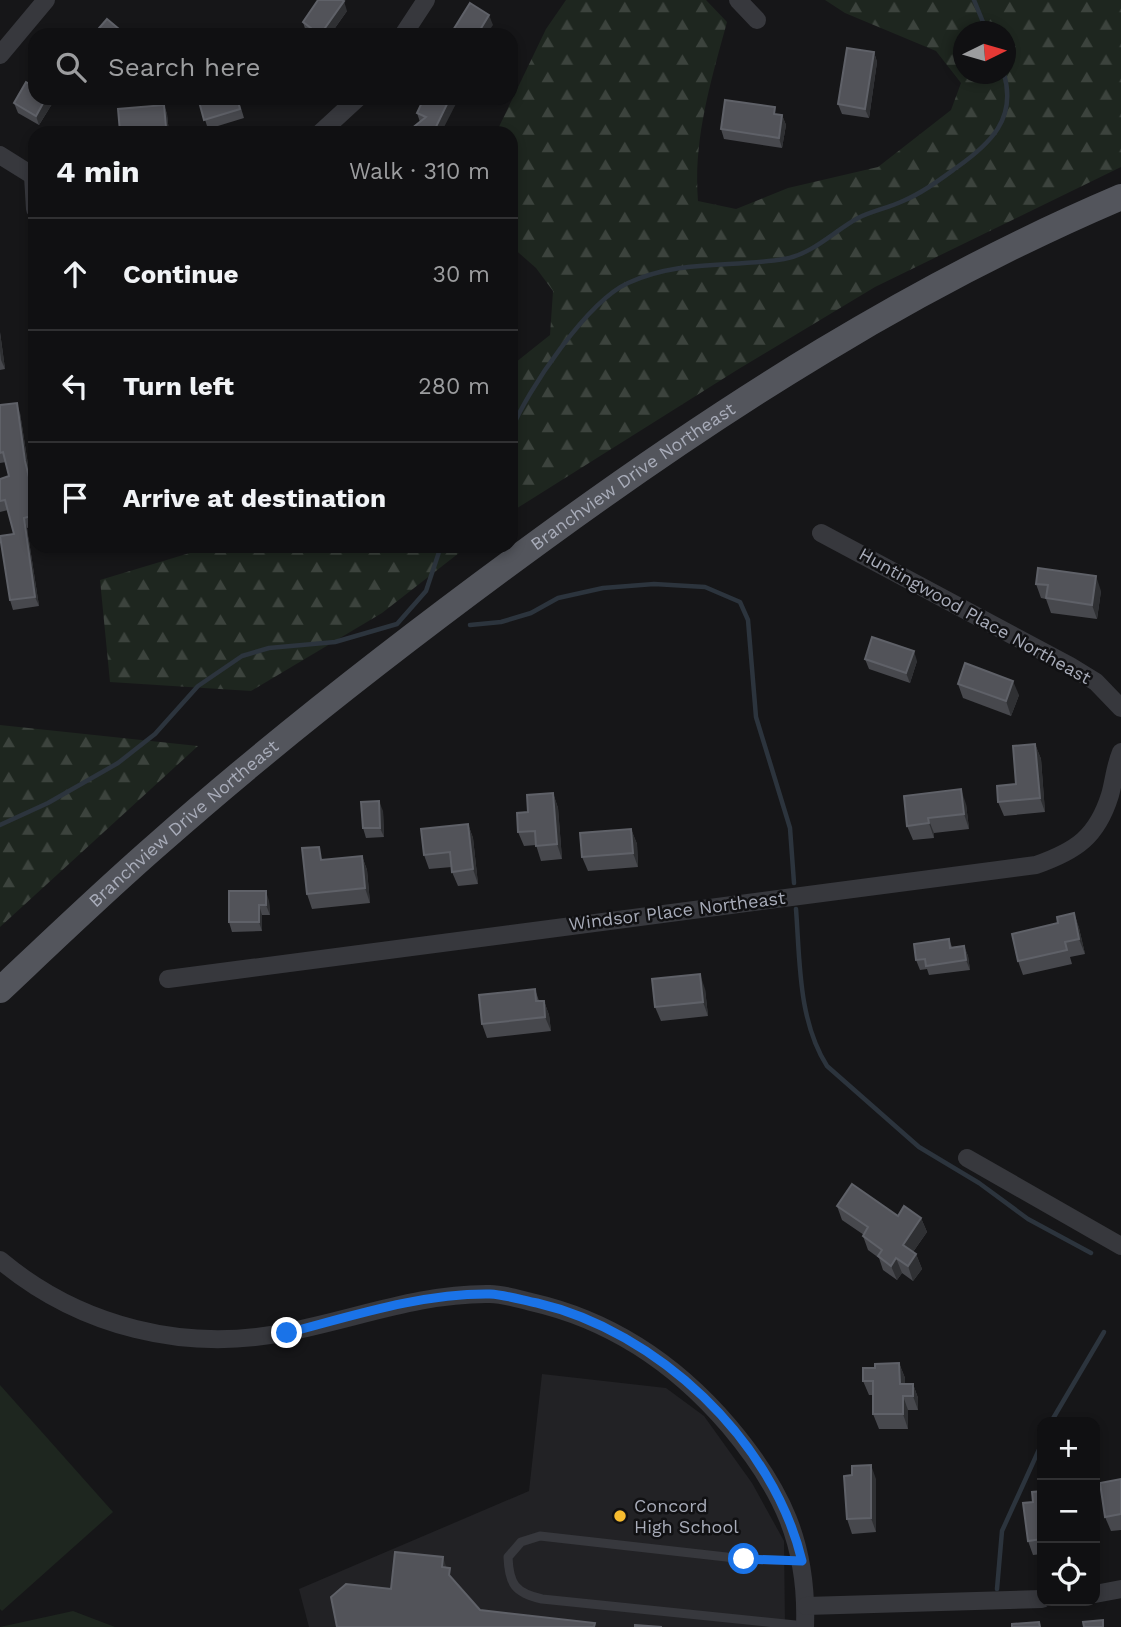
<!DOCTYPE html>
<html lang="en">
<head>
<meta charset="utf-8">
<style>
  :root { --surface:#101012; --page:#19191b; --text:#f1f3f6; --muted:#9c9d9f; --line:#303032 }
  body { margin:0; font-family:"Work Sans",sans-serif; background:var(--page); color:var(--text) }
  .controls { position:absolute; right:21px; bottom:21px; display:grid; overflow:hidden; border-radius:14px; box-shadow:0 4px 10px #0003 }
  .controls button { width:63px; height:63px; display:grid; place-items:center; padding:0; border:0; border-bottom:2px solid var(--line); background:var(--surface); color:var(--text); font:35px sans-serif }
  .compass { position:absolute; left:953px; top:21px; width:63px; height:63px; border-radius:50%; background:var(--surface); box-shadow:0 4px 10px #0003; rotate:85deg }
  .stop { position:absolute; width:21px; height:21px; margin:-16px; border:5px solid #1a73e8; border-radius:50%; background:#fff }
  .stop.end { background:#1a73e8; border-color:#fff; box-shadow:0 2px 7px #0008 }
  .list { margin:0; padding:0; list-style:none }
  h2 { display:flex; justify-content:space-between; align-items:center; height:91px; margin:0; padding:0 28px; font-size:30px }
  h2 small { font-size:23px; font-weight:400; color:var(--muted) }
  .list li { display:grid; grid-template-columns:46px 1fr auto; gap:21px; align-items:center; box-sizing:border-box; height:112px; padding:0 28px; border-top:2px solid var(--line) }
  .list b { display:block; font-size:26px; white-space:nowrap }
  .list em { font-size:23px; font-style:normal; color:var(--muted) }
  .icon { flex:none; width:38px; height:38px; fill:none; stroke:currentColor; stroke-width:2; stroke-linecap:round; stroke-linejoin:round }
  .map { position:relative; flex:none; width:1121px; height:1627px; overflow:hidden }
  .search { position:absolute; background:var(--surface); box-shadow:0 4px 10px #0003; left:28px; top:28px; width:490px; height:77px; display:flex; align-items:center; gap:18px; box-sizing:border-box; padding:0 24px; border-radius:21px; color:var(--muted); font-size:26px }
  .panel { position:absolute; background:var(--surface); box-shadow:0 4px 10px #0003; left:28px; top:126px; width:490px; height:427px; border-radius:21px }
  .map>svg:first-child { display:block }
  .built { fill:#222225 }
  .grass { fill:#1e261f }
  .forest { fill:url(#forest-firs); fill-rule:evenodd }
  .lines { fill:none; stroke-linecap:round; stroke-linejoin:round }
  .stream { stroke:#2c343d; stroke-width:4.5 }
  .service { stroke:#37383d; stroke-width:9 }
  .minor { stroke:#37383d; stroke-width:18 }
  .primary { stroke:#53555c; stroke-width:26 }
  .wall { fill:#47484d }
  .shaded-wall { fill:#2f3033 }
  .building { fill:#525359; stroke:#5f6168; stroke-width:2 }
  .route { stroke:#1a73e8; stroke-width:9 }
  .poi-dot { fill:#f7bc2f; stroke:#111113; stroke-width:2.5 }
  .labels { text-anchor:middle; stroke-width:5; stroke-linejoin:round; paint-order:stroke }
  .street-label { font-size:18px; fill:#a8acb9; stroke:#111113 }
  .poi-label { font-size:18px; fill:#a8acb9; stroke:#111113; text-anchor:start }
</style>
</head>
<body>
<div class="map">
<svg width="1121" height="1627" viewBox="0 0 1121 1627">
  <defs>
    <pattern id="forest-firs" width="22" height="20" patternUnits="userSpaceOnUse" patternTransform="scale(1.75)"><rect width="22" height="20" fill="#1e261f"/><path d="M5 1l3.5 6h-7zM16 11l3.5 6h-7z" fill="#3c433d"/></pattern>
  </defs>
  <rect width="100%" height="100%" fill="#161618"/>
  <path class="built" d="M 542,1374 L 666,1388 L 704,1416 L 752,1483 L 784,1541 L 785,1627 L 309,1627 L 299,1589 L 529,1491 Z"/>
  <g class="grass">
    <path d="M 0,1385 L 113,1512 L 2,1611 L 0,1609 Z"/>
    <path d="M 73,1611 L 115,1627 L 0,1627 Z"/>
  </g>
  <g class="forest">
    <path d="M 566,0 L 706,0 L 727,22 C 711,81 693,139 698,201 L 736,209 L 788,188 L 878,167 L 951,110 L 961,83 L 936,51 L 845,13 L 825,0 L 1121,0 L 1121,167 L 875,287 L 737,370 L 511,512 L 511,366 L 550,335 L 553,291 L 536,268 L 511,246 L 511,133 L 496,133 L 546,29 ZM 964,32 L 1006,32 L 1006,74 L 964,74 Z"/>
    <path d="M 213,546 L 468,546 L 382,613 L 251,691 L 110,682 L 100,580 Z"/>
    <path d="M 0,725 L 198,746 L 0,927 Z"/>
  </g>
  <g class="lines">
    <g class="stream">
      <path d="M 974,0 L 987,32"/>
      <path d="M 511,431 C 527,390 588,301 628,283 C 681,259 730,268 784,259 C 813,254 834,231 858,218 C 872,211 888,208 903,201 C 922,193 938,181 956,168 C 990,144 1017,119 1004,74"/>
      <path d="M 470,625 L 501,622 L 531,613 L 558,598 L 603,588 L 654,584 L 705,587 L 740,602 L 748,620 L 756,717 L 790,828 L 794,883"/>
      <path d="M 0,825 L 48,803 L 118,763 L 155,734 L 198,686 L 242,656 L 269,648 L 335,642 L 397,624 L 426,591 L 441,546"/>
      <path d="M 796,909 C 800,961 798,1020 827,1066 L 919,1147 L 979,1183 L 1028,1219 L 1091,1253"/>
      <path d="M 1051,1422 L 1104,1332"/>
      <path d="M 997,1589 L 1002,1531 L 1042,1443"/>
    </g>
    <path class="service" d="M 801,1561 L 744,1559 L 540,1536 L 521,1542 L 508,1557 C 509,1584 515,1593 542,1599 L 805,1626"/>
    <g class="minor">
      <path d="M 738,0 L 757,20"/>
      <path d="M 403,35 L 426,0"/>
      <path d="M 0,55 L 46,0"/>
      <path d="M 320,133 L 358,98"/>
      <path d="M 0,155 L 35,177"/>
      <path d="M 33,176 L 35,209"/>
      <path d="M 821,533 L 1070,666 L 1096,682 L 1121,708"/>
      <path d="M 168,979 L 1036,865 C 1076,851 1097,837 1110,795 C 1114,781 1115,766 1121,752"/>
      <path d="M 967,1158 L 1121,1246"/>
      <path d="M 0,1260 C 80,1327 186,1353 287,1332 C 355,1319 420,1293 490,1294 C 504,1294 518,1299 531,1302 C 611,1320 676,1364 729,1426 C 782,1489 808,1544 805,1627"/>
      <path d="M 1095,1594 L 1121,1589"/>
      <path d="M 806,1606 L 1042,1599"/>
    </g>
    <path class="primary" id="s1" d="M 0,990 C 52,941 104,891 158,844 C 281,735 411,635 544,538 C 725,406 914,285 1121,197"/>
  </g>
  <g class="wall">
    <path d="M 347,11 L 330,35 L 311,35 L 306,32 L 303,22 Z"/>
    <path d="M 874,52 L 877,62 L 869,118 L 842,114 L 838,104 Z"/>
    <path d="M 35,98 L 50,98 L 52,104 L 39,125 L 18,113 L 14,103 Z"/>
    <path d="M 198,98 L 238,98 L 244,118 L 208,129 Z"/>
    <path d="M 424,98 L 441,133 L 420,122 L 417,113 Z"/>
    <path d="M 164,105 L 167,114 L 169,133 L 121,133 L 120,132 Z"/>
    <path d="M 777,115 L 782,115 L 786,125 L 782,148 L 724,139 L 721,129 Z"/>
    <path d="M 0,332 L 5,369 L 0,370 Z"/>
    <path d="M 0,405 L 20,413 L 29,471 L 35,498 L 35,526 L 27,528 L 39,606 L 13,610 L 10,600 L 14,534 L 8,510 L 0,512 L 0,479 L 9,476 L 6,462 L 0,463 Z"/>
    <path d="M 1036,584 L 1101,591 L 1097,619 L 1051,613 L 1046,599 L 1041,598 Z"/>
    <path d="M 865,659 L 917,661 L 910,683 L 869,669 Z"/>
    <path d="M 958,684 L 1019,695 L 1011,716 L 963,698 Z"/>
    <path d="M 1035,744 L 1041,759 L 1045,812 L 1004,816 L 998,802 L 1016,784 Z"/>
    <path d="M 553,793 L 558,808 L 562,859 L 541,861 L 536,845 L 524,846 L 518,832 L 528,812 Z"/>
    <path d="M 966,804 L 969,829 L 934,833 L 934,838 L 913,840 L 907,826 Z"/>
    <path d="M 383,811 L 384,837 L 366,838 L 363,828 Z"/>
    <path d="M 468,824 L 473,838 L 478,884 L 458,886 L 452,872 L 452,867 L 429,869 L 424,855 Z"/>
    <path d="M 631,829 L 637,844 L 638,867 L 588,871 L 582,857 Z"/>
    <path d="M 362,856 L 367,870 L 370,903 L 312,909 L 307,894 L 324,860 Z"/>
    <path d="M 229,891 L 269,901 L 270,915 L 262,915 L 262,931 L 232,932 L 229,922 Z"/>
    <path d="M 1074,913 L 1079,928 L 1085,954 L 1070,957 L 1072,964 L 1023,975 L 1018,961 L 1058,923 Z"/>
    <path d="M 949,939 L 952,947 L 964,946 L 968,956 L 970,970 L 929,975 L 927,969 L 920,970 L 916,960 Z"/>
    <path d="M 535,989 L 539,1001 L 544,1001 L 549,1015 L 551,1031 L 487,1038 L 482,1024 Z"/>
    <path d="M 705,989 L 708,1016 L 661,1021 L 655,1007 Z"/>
    <path d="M 837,1206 L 898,1216 L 921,1218 L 927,1232 L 913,1252 L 916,1254 L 922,1269 L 913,1281 L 902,1273 L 897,1280 L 883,1270 L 879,1258 L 868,1250 L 863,1236 L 864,1235 L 842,1220 Z"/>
    <path d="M 899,1363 L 905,1378 L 905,1384 L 913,1384 L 918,1398 L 918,1410 L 908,1410 L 908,1429 L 879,1429 L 873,1414 L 873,1395 L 869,1395 L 863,1381 L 875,1368 Z"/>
    <path d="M 852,1475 L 876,1479 L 876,1532 L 852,1534 L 847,1519 Z"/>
    <path d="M 1121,1479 L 1121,1530 L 1111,1531 L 1105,1517 Z"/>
    <path d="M 1042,1491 L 1042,1554 L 1033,1555 L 1028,1541 L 1033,1502 Z"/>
  </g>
  <g class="shaded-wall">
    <path d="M 344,1 L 347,11 L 330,35 L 320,35 Z"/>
    <path d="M 489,15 L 493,25 L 486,35 L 477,35 Z"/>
    <path d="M 874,52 L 877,62 L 869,118 L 865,109 Z"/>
    <path d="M 46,98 L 50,98 L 52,104 L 39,125 L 36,116 Z"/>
    <path d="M 273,98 L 281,98 L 275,104 Z"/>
    <path d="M 450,98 L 459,98 L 441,133 L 433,133 Z"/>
    <path d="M 164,105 L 167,114 L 169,133 L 166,127 Z"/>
    <path d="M 782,115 L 786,125 L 782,148 L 779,138 Z"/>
    <path d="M 0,332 L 5,369 L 1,360 L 0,351 Z"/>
    <path d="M 17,403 L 20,413 L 29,471 L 35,498 L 35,502 L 25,461 Z"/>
    <path d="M 24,518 L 27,528 L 39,606 L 35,597 Z"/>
    <path d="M 1096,576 L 1101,591 L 1097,619 L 1092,605 Z"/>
    <path d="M 914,651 L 917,661 L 910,683 L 906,673 Z"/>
    <path d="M 1013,681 L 1019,695 L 1011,716 L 1006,701 Z"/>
    <path d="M 1035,744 L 1041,759 L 1045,812 L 1040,798 Z"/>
    <path d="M 961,789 L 966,804 L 969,829 L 964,814 Z"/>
    <path d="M 553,793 L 558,808 L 562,859 L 557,844 Z"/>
    <path d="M 379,801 L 383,811 L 384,837 L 380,828 Z"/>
    <path d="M 928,818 L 934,833 L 934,838 L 929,823 Z"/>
    <path d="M 468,824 L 473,838 L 478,884 L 473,869 Z"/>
    <path d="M 631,829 L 637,844 L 638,867 L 633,853 Z"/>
    <path d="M 362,856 L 367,870 L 370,903 L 365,888 Z"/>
    <path d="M 266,891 L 269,901 L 270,915 L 266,905 Z"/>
    <path d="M 259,905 L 262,915 L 262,931 L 259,922 Z"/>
    <path d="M 1074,913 L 1079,928 L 1085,954 L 1079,939 Z"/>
    <path d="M 964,946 L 968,956 L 970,970 L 966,960 Z"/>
    <path d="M 700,974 L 705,989 L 708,1016 L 703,1002 Z"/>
    <path d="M 544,1001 L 549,1015 L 551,1031 L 545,1017 Z"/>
    <path d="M 921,1218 L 927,1232 L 908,1259 L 903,1245 Z"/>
    <path d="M 916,1254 L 922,1269 L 913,1281 L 908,1266 Z"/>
    <path d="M 896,1258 L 902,1273 L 897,1280 L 891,1266 Z"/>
    <path d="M 899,1363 L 905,1378 L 905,1396 L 900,1384 Z"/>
    <path d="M 913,1384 L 918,1398 L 918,1410 L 913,1396 Z"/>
    <path d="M 903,1396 L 908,1410 L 908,1429 L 903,1414 Z"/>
    <path d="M 871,1465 L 876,1479 L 876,1532 L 871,1518 Z"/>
    <path d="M 443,1557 L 448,1572 L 442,1567 Z"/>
  </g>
  <g class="building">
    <path d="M 318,0 L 342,0 L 344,1 L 320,35 L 303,22 Z"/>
    <path d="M 470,3 L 489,15 L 477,35 L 450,35 Z"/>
    <path d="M 107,19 L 125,34 L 124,35 L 93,35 Z"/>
    <path d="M 847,48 L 874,52 L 865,109 L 838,104 Z"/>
    <path d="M 26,82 L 35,87 L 35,98 L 46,98 L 36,116 L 14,103 Z"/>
    <path d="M 198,98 L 237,98 L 240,109 L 204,120 Z"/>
    <path d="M 424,98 L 450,98 L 433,133 L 406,133 L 426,117 L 417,113 Z"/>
    <path d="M 725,100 L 775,107 L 774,114 L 782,115 L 779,138 L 721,129 Z"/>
    <path d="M 164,105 L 166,127 L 120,132 L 118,109 Z"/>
    <path d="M 17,403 L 25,461 L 35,502 L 35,515 L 24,518 L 35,597 L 10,600 L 0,536 L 14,534 L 5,500 L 0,501 L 0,479 L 9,476 L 3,452 L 0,453 L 0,405 Z"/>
    <path d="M 1038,568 L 1096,576 L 1092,605 L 1046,598 L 1048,585 L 1036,584 Z"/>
    <path d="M 872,637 L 914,651 L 906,673 L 865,659 Z"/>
    <path d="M 965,663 L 1013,681 L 1006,701 L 958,684 Z"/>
    <path d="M 1035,744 L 1040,798 L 998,802 L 997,786 L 1016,784 L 1013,746 Z"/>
    <path d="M 961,789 L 964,814 L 928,818 L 929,823 L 907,826 L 904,796 Z"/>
    <path d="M 553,793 L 557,844 L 536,846 L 535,831 L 518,832 L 517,813 L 528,812 L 527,795 Z"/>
    <path d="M 379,801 L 380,828 L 363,828 L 361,802 Z"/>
    <path d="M 468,824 L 473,869 L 452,872 L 450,852 L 424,855 L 421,829 Z"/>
    <path d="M 631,829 L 633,853 L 582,857 L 580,833 Z"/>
    <path d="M 319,847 L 321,860 L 362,856 L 365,888 L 307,894 L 302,848 Z"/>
    <path d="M 229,891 L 266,891 L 266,905 L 259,905 L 259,922 L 229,922 Z"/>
    <path d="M 1074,913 L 1079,939 L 1065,942 L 1067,950 L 1018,961 L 1012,934 L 1058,923 L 1057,917 Z"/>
    <path d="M 949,939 L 950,948 L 964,946 L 966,960 L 926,966 L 925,959 L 916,960 L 914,944 Z"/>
    <path d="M 700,974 L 703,1002 L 655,1007 L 652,979 Z"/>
    <path d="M 535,989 L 536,1001 L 544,1001 L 545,1017 L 482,1024 L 479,995 Z"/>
    <path d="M 852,1184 L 898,1216 L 904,1206 L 921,1218 L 903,1245 L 916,1254 L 908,1266 L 896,1258 L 891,1266 L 878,1256 L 882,1250 L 863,1236 L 868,1227 L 837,1206 Z"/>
    <path d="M 899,1363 L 900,1384 L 913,1384 L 913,1396 L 903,1396 L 903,1414 L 873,1414 L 873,1381 L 863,1381 L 863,1368 L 875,1368 L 875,1364 Z"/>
    <path d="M 871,1465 L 871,1518 L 847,1519 L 844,1476 L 852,1475 L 852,1466 Z"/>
    <path d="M 1121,1479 L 1121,1514 L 1105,1517 L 1100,1483 Z"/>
    <path d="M 1042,1491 L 1042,1539 L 1028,1541 L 1023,1503 L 1033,1502 L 1032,1492 Z"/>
    <path d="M 395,1552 L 443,1557 L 442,1567 L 450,1568 L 449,1575 L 480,1610 L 595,1623 L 594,1627 L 337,1627 L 331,1597 L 346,1584 L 391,1589 Z"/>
    <path d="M 1103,1620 L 1103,1627 L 1084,1627 L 1083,1622 Z"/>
    <path d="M 1039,1622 L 1040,1627 L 1012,1627 L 1012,1624 Z"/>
    <path d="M 635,1625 L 662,1627 L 635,1627 Z"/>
  </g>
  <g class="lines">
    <path class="route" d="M 287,1333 C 352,1316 422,1293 490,1294 C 506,1295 522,1300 537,1303 C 657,1331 773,1440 802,1561 L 744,1559"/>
  </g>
  <circle class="poi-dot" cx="620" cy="1516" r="7"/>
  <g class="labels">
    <g class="street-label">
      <text dy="6" stroke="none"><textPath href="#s1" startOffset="816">Branchview Drive Northeast</textPath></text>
      <text transform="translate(975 616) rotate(29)" y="6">Huntingwood Place Northeast</text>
      <text dy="6" stroke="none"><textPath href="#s1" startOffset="248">Branchview Drive Northeast</textPath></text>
      <text transform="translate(677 911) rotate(-7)" y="6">Windsor Place Northeast</text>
    </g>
    <g class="poi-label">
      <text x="634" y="1512">Concord<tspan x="634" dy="21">High School</tspan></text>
    </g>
  </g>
</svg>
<div class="controls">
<button>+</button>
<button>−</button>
<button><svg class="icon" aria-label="locate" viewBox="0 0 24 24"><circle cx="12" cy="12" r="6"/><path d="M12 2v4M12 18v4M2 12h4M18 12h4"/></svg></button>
</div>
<svg class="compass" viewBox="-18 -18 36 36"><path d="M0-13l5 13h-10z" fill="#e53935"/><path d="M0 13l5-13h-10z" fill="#9c9d9f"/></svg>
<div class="stop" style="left:744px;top:1559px"></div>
<div class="stop end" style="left:287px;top:1333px"></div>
<div class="search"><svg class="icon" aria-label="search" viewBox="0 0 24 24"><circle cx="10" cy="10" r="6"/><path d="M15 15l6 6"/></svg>Search here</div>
<section class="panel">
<h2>4 min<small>Walk · 310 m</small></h2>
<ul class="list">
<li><svg class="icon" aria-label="ahead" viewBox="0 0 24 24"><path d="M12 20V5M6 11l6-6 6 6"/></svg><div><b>Continue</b></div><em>30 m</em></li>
<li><svg class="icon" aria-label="left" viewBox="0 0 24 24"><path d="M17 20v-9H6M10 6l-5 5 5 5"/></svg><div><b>Turn left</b></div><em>280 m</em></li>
<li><svg class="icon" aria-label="arrive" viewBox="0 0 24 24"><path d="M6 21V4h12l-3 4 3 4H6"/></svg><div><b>Arrive at destination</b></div></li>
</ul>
</section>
</div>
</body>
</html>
